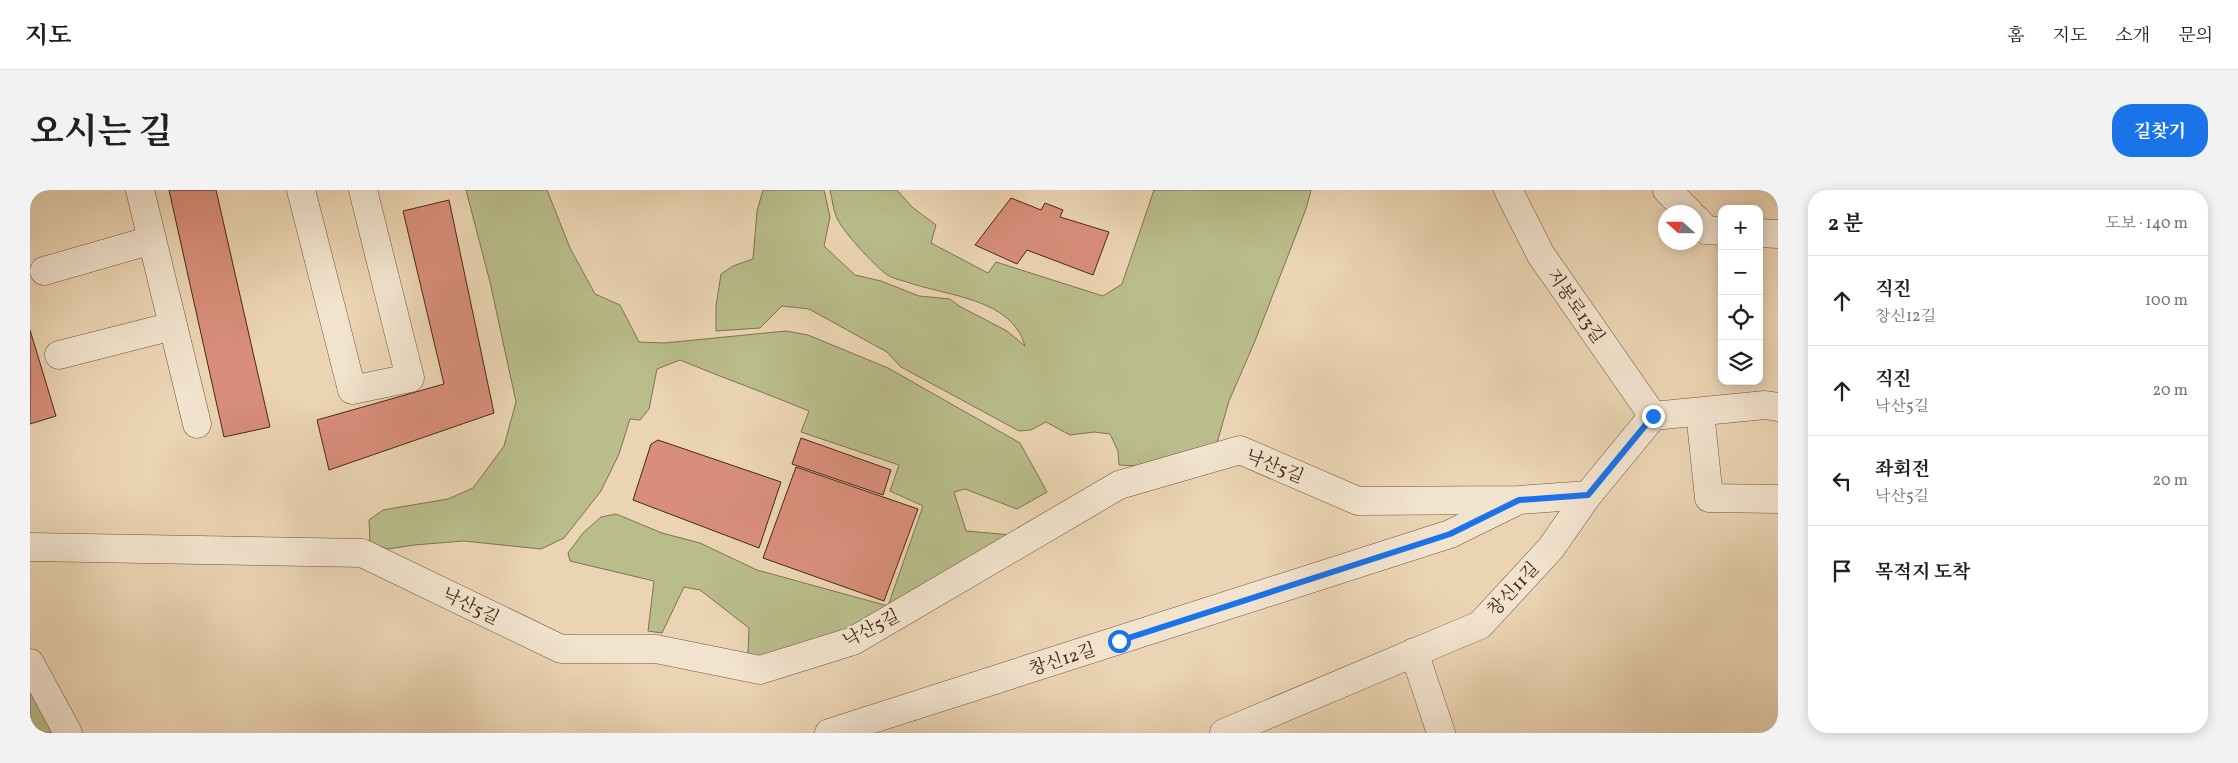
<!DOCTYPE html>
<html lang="ko">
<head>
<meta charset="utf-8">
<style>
  :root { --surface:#fff; --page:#f2f2f2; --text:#202124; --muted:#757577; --line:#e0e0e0; --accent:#1a73e8 }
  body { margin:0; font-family:Vollkorn,"Noto Serif KR",serif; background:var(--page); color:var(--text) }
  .controls { position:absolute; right:15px; top:15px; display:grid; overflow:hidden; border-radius:10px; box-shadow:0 2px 12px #0003 }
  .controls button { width:45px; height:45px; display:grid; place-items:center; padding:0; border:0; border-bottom:1px solid var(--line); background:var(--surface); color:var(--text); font:25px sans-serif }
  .compass { position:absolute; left:1628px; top:15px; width:45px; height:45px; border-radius:50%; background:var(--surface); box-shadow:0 2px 12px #0003; rotate:291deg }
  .stop { position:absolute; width:15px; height:15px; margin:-11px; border:4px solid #1a73e8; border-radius:50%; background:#fff }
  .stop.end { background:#1a73e8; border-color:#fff; box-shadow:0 1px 5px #0008 }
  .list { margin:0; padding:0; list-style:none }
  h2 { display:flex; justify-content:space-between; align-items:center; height:65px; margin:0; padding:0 20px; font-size:21px }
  h2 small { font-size:16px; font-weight:400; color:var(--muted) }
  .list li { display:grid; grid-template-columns:32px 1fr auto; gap:15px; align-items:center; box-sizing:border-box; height:90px; padding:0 20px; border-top:1px solid var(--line) }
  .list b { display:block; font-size:19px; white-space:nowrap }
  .list p { margin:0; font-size:16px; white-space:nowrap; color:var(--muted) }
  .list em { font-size:16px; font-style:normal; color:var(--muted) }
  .icon { flex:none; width:28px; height:28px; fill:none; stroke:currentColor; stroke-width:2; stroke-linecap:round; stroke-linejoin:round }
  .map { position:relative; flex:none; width:1748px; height:543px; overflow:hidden; border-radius:20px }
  header { display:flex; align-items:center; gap:30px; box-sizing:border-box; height:70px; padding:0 25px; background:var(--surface); border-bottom:1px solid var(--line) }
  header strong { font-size:24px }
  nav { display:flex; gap:28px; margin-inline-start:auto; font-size:18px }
  .intro { display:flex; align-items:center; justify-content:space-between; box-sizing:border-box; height:120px; padding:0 30px }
  h1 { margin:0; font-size:35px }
  .button { padding:12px 22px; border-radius:20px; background:var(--accent); color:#fff; font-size:18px; font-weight:700 }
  main { display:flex; gap:30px; padding:0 30px }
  aside { flex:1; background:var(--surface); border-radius:20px; box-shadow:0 2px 12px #0003 }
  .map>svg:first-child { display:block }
  .green { fill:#b9bc8b; stroke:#807250 }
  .building { fill:#d88e7b; stroke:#482815 }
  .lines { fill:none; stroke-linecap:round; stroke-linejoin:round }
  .minor-casing { stroke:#71533c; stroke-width:29 }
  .minor { stroke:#f2e3ce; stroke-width:28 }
  .route { stroke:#1a73e8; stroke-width:6 }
  .labels { text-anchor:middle; stroke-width:5; stroke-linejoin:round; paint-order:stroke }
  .street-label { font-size:18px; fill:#482815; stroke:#f2e3ce }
</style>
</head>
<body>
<header>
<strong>지도</strong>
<nav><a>홈</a><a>지도</a><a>소개</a><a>문의</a></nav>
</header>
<div class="intro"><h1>오시는 길</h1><a class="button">길찾기</a></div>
<main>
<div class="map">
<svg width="1748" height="543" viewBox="0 0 1748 543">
  <rect width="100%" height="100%" fill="#ebd4b3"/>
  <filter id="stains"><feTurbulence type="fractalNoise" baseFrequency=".004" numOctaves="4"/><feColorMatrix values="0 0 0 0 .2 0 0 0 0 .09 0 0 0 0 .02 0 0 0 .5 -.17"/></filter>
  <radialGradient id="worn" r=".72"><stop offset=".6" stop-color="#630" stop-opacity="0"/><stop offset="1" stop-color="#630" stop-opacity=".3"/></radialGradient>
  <g class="green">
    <path d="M 436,0 L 517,0 L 540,58 L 565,104 L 590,115 L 609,152 L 634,153 L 756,141 L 778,145 L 858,178 L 990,253 L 1017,302 L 987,319 L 935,299 L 924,302 L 936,341 L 982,345 L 955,385 L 738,470 L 718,464 L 719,438 L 670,400 L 654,397 L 632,443 L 618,441 L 624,391 L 540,371 L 538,363 L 553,343 L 571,327 L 586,324 L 632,343 L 670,353 L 727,380 L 858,416 L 893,316 L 860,301 L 869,275 L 771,242 L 779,221 C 736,203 693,188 650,170 L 627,179 L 619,219 L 610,230 L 600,229 L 589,264 L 571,301 L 534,348 L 511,359 L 434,351 L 384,355 L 358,359 L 340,353 L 339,330 L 353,320 L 418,309 L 443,298 L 474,256 L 486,212 L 460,92 Z"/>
    <path d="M 733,0 L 794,0 L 800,27 L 794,56 L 825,85 L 851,91 L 889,106 L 920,109 L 929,116 L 977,141 L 995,156 C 982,108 916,106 877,92 C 870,90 861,88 856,84 C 844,75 811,40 806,26 C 803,18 802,8 800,0 L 867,0 L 882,17 L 906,35 L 901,53 L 958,83 L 966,72 L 1073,106 L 1092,94 L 1124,0 L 1281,0 L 1276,19 L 1225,151 L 1199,211 L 1185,260 L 1110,276 L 1089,275 L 1088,261 L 1080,244 L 1064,242 L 1040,245 L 1016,232 L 1001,240 L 989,241 L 871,177 L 857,162 L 779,119 L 752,116 L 730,138 L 686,141 L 686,116 L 691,84 L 703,76 L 723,69 L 727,21 Z"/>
    <path d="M 0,493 L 25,543 L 0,543 Z"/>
  </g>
  <g class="building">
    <path d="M 139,0 L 186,0 L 240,237 L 194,247 Z"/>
    <path d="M 981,8 L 1011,20 L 1015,13 L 1033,20 L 1030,27 L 1079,42 L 1063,85 L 997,60 L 987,74 L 945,55 Z"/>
    <path d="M 419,10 L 464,223 L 299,280 L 287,230 L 414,194 L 373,21 Z"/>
    <path d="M 0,140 L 26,226 L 0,234 Z"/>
    <path d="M 771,248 L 861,280 L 853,305 L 762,274 Z"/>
    <path d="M 628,250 L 751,292 L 729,358 L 603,310 L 621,254 Z"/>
    <path d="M 766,277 L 888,319 L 854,411 L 733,368 Z"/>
  </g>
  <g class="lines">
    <defs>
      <g id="minor">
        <path d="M 110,0 L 167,234"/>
        <path d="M 271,0 L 322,200 L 380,188 L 333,0"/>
        <path d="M 1478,0 L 1511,65 L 1623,226"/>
        <path d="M 1637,0 L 1659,22"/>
        <path d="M 1666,29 L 1676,40 L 1692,41"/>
        <path d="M 1729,43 L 1748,44"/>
        <path d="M 14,81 L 122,50"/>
        <path d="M 29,165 L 143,136"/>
        <path d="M 1670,222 L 1679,308 L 1748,309"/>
        <path d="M 1623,226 L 1735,215 L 1748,217"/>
        <path d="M 0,357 L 332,363 L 531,459 L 626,459 L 730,480 L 823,451 L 1089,295 L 1210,260 L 1328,311 L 1489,310 L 1558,305 L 1623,226"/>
        <path d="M 1384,462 L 1411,543"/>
        <path d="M 0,473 L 38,543"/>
        <path d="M 799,543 L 1420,344 L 1483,313"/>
        <path d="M 1194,543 L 1450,435 L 1521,358 L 1558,305"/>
      </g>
    </defs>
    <use href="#minor" class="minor-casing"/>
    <use href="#minor" class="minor"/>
  </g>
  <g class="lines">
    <path class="route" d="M 1089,451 L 1420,344 L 1489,310 L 1558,305 L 1623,226"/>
  </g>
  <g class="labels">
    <g class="street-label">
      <text transform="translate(1546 116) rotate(55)" y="6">지봉로13길</text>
      <text transform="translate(1245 276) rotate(22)" y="6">낙산5길</text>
      <text transform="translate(1483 399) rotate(-47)" y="6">창신11길</text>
      <text transform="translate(441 416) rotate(26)" y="6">낙산5길</text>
      <text transform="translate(841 438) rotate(-27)" y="6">낙산5길</text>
      <text transform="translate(1032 469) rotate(-18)" y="6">창신12길</text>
    </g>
  </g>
  <rect width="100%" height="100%" filter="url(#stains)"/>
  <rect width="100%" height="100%" fill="url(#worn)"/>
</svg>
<div class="controls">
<button>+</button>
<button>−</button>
<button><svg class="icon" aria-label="locate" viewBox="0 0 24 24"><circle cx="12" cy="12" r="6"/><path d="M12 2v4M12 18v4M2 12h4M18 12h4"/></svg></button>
<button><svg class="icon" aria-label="layers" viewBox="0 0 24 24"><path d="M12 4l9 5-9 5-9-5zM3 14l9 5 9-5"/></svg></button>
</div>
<svg class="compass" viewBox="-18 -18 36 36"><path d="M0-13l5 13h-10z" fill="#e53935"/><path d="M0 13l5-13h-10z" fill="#757577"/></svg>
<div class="stop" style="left:1089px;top:451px"></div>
<div class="stop end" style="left:1623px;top:226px"></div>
</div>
<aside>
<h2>2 분<small>도보 · 140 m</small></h2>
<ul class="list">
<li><svg class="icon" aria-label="ahead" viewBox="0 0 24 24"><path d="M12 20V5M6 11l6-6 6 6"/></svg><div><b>직진</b><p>창신12길</p></div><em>100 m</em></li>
<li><svg class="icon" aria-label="ahead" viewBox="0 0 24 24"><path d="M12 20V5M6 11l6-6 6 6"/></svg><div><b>직진</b><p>낙산5길</p></div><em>20 m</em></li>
<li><svg class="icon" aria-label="left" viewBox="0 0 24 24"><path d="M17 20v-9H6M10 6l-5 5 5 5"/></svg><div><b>좌회전</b><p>낙산5길</p></div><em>20 m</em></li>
<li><svg class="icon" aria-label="arrive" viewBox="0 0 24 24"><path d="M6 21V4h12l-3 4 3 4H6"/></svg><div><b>목적지 도착</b></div></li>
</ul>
</aside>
</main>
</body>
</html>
